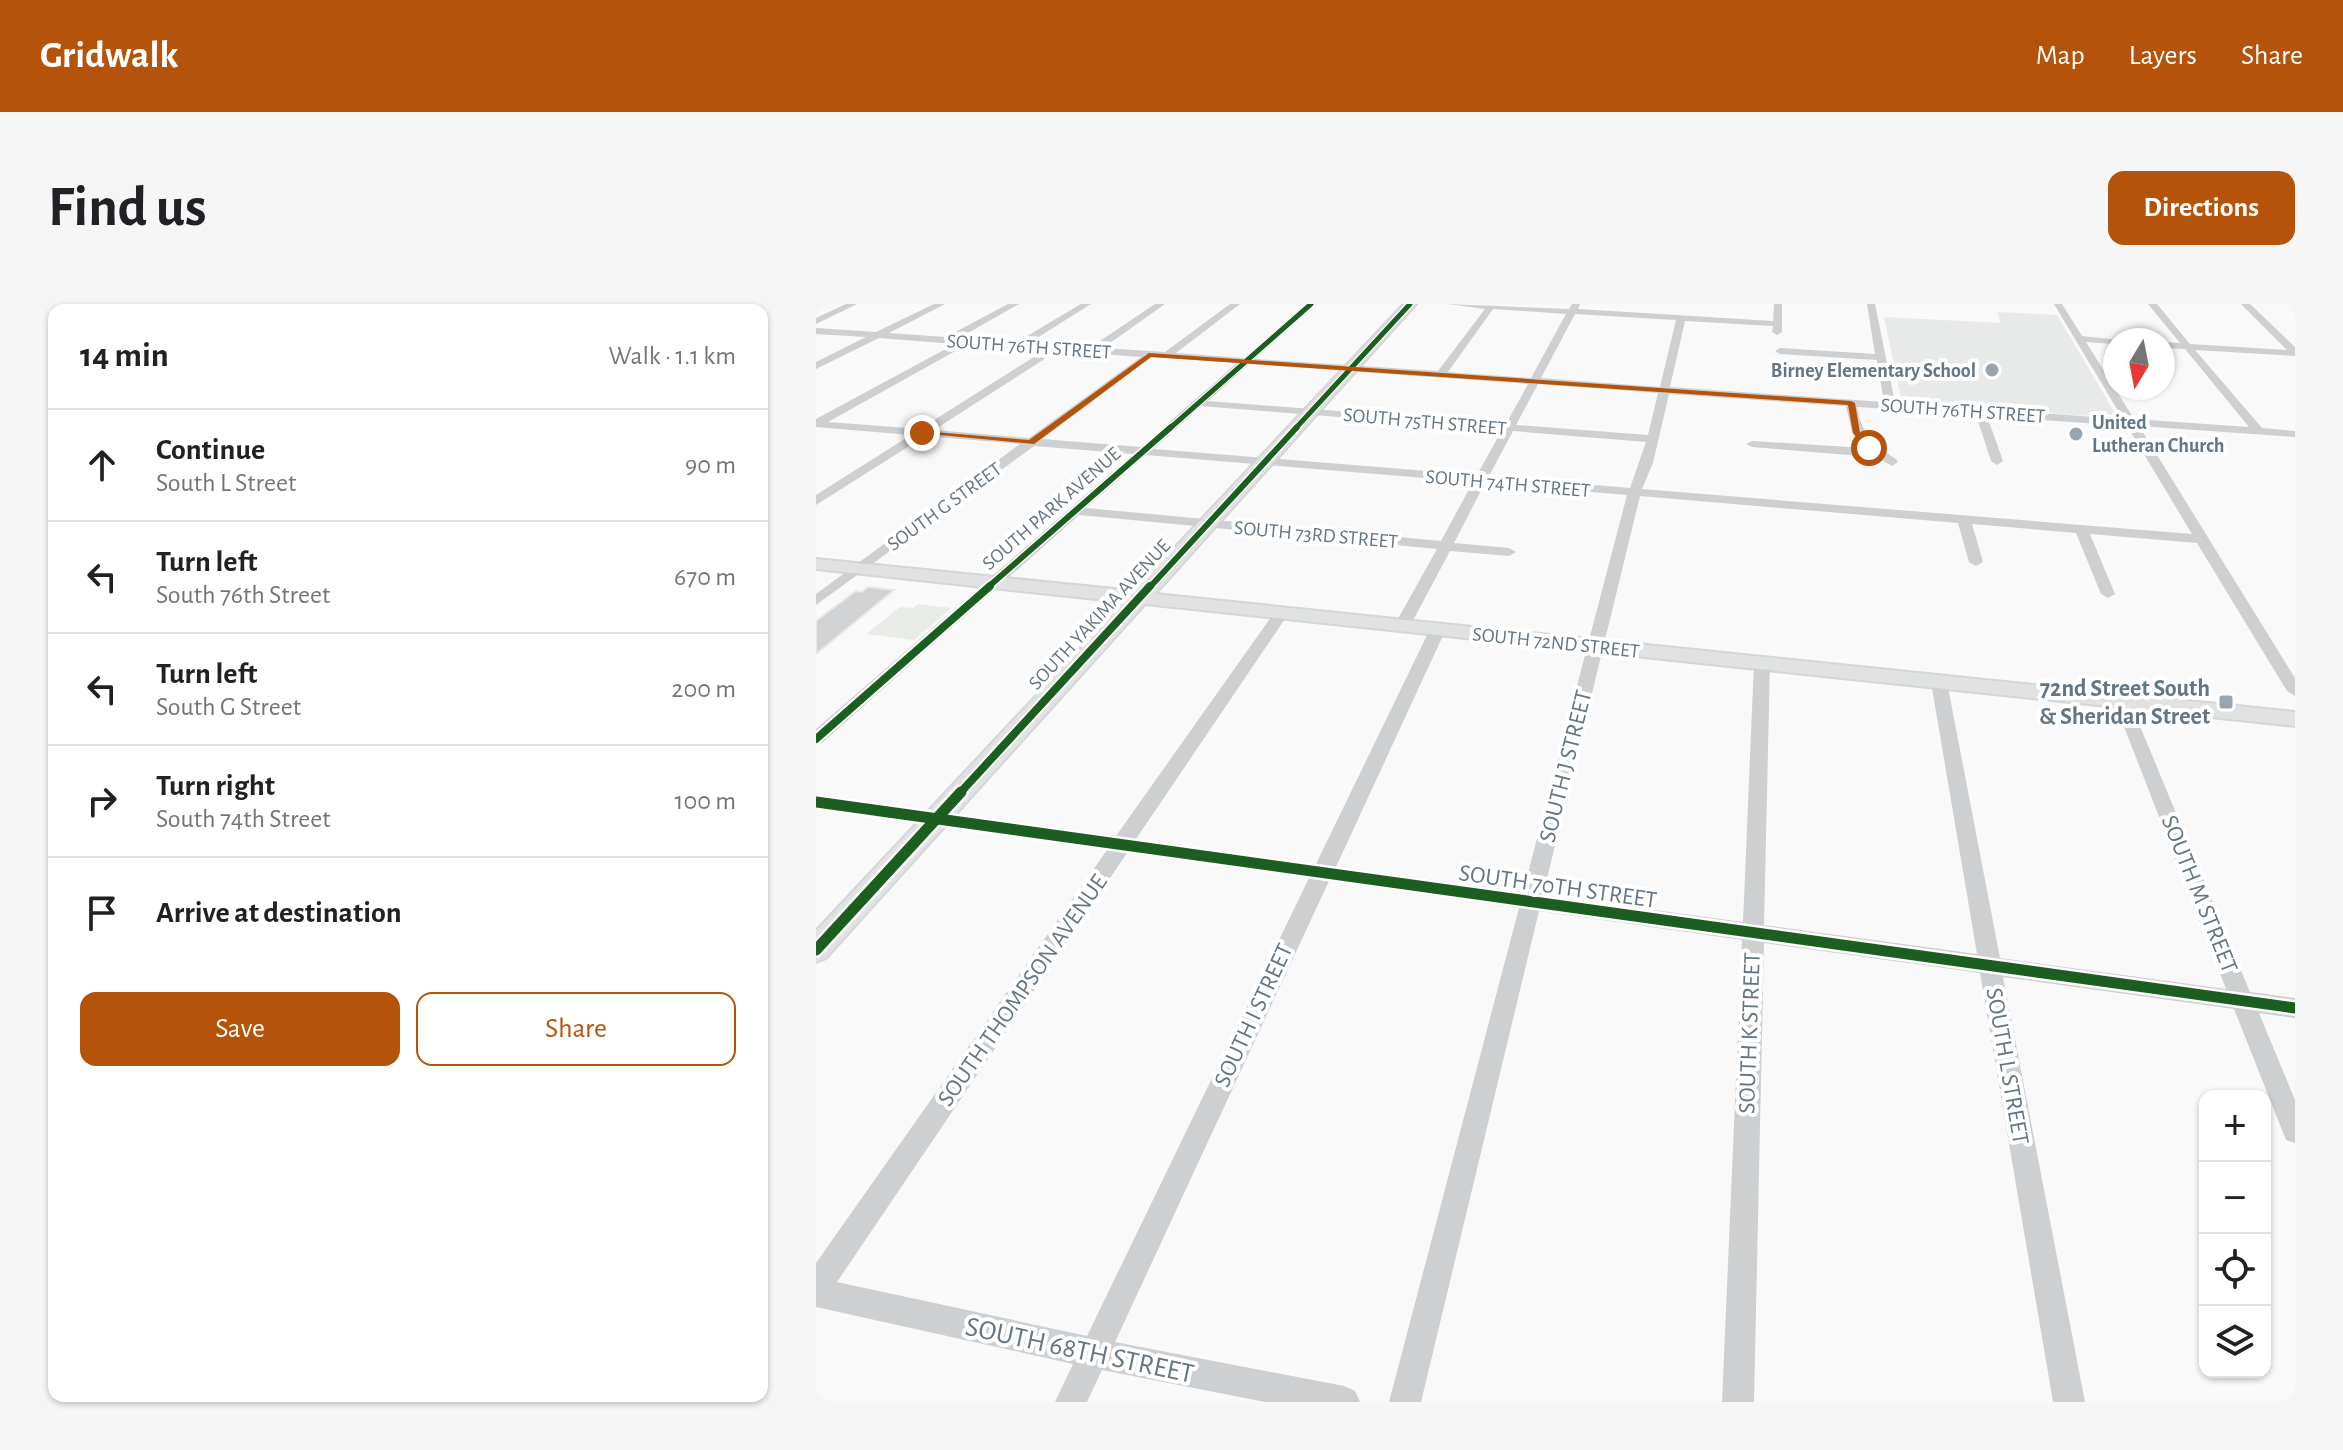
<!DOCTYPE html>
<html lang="en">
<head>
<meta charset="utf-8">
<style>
  :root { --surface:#fff; --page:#f6f6f6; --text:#202124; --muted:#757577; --line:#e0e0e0; --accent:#b45309 }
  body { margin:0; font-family:"Alegreya Sans",sans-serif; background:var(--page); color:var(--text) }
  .controls { position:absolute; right:24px; bottom:24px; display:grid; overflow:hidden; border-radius:16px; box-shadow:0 2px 6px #0004 }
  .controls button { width:72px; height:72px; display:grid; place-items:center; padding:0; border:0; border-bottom:2px solid var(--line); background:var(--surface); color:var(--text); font:40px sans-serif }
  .compass { position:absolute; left:1287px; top:24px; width:72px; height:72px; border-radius:50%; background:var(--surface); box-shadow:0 2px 6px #0004; rotate:190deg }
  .stop { position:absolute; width:24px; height:24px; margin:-18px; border:6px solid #b45309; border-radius:50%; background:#fff }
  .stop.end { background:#b45309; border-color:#fff; box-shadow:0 2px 8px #0008 }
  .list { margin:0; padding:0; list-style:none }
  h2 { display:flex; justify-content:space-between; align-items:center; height:104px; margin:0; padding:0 32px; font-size:34px }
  h2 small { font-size:26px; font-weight:400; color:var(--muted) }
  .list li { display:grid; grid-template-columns:52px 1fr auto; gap:24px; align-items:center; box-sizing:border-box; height:112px; padding:0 32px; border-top:2px solid var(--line) }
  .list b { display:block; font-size:30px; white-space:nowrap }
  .list p { margin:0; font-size:26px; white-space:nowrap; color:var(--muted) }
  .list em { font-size:26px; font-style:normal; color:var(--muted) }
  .actions { display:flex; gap:16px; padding:24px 32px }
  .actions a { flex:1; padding:18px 0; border:2px solid var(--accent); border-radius:16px; text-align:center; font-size:28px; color:var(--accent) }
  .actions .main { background:var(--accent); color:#fff }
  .icon { flex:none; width:44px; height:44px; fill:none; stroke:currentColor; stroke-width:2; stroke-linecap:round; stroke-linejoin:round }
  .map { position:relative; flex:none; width:1479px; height:1098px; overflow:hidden; border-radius:16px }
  header { display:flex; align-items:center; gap:48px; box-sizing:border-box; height:112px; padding:0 40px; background:var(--accent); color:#fff }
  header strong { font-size:38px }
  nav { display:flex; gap:44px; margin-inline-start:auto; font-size:28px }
  .intro { display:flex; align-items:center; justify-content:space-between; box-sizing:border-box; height:192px; padding:0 48px }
  h1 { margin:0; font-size:56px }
  .button { padding:20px 36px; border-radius:16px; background:var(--accent); color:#fff; font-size:28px; font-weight:700 }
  main { display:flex; gap:48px; padding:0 48px }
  aside { flex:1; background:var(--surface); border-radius:16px; box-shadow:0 2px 6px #0004 }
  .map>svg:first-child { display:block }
  .built { fill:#e8e9e9 }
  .green { fill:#e8ebe6 }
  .building { fill:#d0d2d3; stroke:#e8e8e8; stroke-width:2 }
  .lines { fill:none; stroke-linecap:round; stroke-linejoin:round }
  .major-casing { stroke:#d5d6d7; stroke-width:4 }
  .minor { fill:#cecfd0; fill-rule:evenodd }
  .major { fill:#e1e2e2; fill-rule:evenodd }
  .cycleway-far3-casing { stroke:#fff; stroke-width:7 }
  .cycleway-far2-casing { stroke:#fff; stroke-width:9 }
  .cycleway-far1-casing { stroke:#fff; stroke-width:12 }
  .cycleway-casing { stroke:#fff; stroke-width:16 }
  .cycleway-far3 { stroke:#1b5e20; stroke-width:5 }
  .cycleway-far2 { stroke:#1b5e20; stroke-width:6 }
  .cycleway-far1 { stroke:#1b5e20; stroke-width:8 }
  .cycleway { stroke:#1b5e20; stroke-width:11 }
  .route { fill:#b45309 }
  .poi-dot { fill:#99a4ac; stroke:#fff; stroke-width:3 }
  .labels { text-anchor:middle; stroke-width:8; stroke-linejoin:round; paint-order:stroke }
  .far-street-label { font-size:20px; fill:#657683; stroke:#fff }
  .far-poi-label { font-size:20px; font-weight:bold; fill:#657683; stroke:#fff; text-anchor:end }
  .poi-label { font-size:24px; font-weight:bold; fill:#657683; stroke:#fff; text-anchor:end }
  .street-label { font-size:24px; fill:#657683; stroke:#fff }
  .near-street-label { font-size:28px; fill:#657683; stroke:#fff }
</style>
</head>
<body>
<header>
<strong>Gridwalk</strong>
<nav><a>Map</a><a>Layers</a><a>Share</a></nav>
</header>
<div class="intro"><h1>Find us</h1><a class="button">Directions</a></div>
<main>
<aside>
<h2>14 min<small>Walk · 1.1 km</small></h2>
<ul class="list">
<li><svg class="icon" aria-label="ahead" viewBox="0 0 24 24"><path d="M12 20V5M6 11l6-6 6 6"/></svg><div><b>Continue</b><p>South L Street</p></div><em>90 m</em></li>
<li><svg class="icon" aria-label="left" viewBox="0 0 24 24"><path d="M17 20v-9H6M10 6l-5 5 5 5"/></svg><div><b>Turn left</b><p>South 76th Street</p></div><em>670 m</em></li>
<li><svg class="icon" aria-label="left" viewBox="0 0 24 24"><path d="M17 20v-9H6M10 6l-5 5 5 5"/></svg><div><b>Turn left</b><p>South G Street</p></div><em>200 m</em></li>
<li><svg class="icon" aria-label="right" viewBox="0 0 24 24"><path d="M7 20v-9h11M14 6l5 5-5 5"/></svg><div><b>Turn right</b><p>South 74th Street</p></div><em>100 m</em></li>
<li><svg class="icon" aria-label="arrive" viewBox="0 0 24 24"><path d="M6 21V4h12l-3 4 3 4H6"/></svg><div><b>Arrive at destination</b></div></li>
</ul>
<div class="actions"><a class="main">Save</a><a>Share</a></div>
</aside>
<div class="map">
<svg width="1479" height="1098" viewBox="0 0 1479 1098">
  <rect width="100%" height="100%" fill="#f9f9f9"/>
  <path class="built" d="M 1181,8 L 1241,11 L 1302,114 L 1086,99 L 1068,13 L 1185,19 Z"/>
  <path class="green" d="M 102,300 L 135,304 L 98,336 L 50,330 L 84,303 L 97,304 Z"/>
  <path class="building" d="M 52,283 L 78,286 L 0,350 L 0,317 L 40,287 L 46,288 Z"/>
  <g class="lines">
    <defs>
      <path id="major" d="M 588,0 L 600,0 L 339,290 L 1479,408 L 1479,422 L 329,300 L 10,654 L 0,658 L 0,627 L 308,298 L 0,265 L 0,255 L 318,287 Z"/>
    </defs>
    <use href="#major" class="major-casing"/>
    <g class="minor">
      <path d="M 30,0 L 41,0 L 0,20 L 0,14 Z"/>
      <path d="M 118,0 L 129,0 L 73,29 L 130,33 L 192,0 L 203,0 L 143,34 L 201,38 L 265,0 L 275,0 L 213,39 L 275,43 L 339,0 L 349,0 L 287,44 L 349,48 L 414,0 L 424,0 L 360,49 L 428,54 L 490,0 L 499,0 L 439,55 L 622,67 L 669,5 L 632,0 L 753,5 L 756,0 L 764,0 L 762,5 L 957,17 L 958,0 L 966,0 L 966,28 L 961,31 L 956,28 L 957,22 L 869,17 L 854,83 L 1068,98 L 1061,56 L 964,50 L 959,47 L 964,44 L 1059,50 L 1051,0 L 1059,0 L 1079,99 L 1307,115 L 1238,0 L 1246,0 L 1266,32 L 1303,36 L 1299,36 L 1299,40 L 1270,38 L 1318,115 L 1433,123 L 1369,45 L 1347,44 L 1347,38 L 1364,39 L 1332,0 L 1341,0 L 1374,40 L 1471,46 L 1425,0 L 1434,0 L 1479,43 L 1479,52 L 1379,46 L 1446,124 L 1479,127 L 1479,133 L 1323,122 L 1479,374 L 1479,392 L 1471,387 L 1381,239 L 1274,230 L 1299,290 L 1292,294 L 1285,290 L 1260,229 L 1156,220 L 1167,258 L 1160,262 L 1153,258 L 1142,219 L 824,192 L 727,591 L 927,618 L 938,359 L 946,354 L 954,359 L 948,621 L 1161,650 L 1115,378 L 1123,373 L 1131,378 L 1184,654 L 1410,685 L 1298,397 L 1306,392 L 1312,393 L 1434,688 L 1479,694 L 1479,714 L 1443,709 L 1479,796 L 1479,839 L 1470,836 L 1418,705 L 1187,673 L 1269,1098 L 1237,1098 L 1164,669 L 948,639 L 938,1098 L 906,1098 L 926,636 L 723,607 L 605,1098 L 573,1098 L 703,604 L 513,577 L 299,1038 L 528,1082 L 539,1087 L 544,1098 L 449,1098 L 286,1066 L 271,1098 L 239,1098 L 257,1060 L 0,1003 L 0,959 L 291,546 L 0,505 L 0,491 L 300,532 L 460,306 L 465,304 L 473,309 L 320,535 L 500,560 L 614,325 L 622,320 L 630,325 L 520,563 L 707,588 L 811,191 L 669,179 L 638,239 L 693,244 L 700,248 L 693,252 L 634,247 L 594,322 L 586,327 L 578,322 L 621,245 L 263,211 L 6,439 L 0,441 L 0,425 L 317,150 L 218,142 L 0,301 L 0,290 L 204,140 L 109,132 L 0,201 L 0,191 L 95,131 L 0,123 L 0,115 L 139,40 L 63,34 L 0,65 L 0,58 L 50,33 L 0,30 L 0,24 L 60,28 ZM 677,5 L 750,10 L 715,74 L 632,68 ZM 759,10 L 860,16 L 844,83 L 725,74 ZM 152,40 L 229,46 L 104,125 L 12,118 ZM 241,47 L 325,53 L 213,134 L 118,126 ZM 336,53 L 421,59 L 325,143 L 226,135 ZM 433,60 L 712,80 L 690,120 L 392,97 ZM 722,80 L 842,89 L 832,131 L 700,121 ZM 853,90 L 1030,102 L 1036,128 L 1045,142 L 1033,143 L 936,137 L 930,140 L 936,143 L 1033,151 L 1052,148 L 1076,162 L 1082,158 L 1080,155 C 1057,141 1046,130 1041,103 L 1160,111 L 1175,157 L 1181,161 L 1187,157 L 1171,112 L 1311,122 L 1376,230 L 826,185 L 837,159 ZM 385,102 L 686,126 L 661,171 L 338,145 ZM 697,127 L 830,138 L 814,184 L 673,172 ZM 330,151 L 657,178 L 625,237 L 270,204 ZM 311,549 L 493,574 L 271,1032 L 21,978 Z"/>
    </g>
    <use href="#major" class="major"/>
    <defs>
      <g id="cycleway-far3">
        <path d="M 353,125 L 495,0"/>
        <path d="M 479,125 L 594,0"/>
      </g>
      <g id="cycleway-far2">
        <path d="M 171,284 L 355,123"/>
        <path d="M 333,284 L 481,123"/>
      </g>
      <g id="cycleway-far1">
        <path d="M 0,435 L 174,282"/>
        <path d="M 143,490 L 334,282"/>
      </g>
      <g id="cycleway">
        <path d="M 0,498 L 1479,704"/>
        <path d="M 0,646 L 145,488"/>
      </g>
    </defs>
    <use href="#cycleway-far3" class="cycleway-far3-casing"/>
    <use href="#cycleway-far2" class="cycleway-far2-casing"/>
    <use href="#cycleway-far1" class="cycleway-far1-casing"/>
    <use href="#cycleway" class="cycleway-casing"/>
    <use href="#cycleway-far3" class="cycleway-far3"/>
    <use href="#cycleway-far2" class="cycleway-far2"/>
    <use href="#cycleway-far1" class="cycleway-far1"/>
    <use href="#cycleway" class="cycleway"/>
  </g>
  <path class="route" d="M 333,49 L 1035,97 L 1039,99 L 1044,129 L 1057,144 L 1051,146 L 1037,129 L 1032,101 L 335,53 L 218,140 L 103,129 L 106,127 L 213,136 Z"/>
  <g class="poi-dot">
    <circle cx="1176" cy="66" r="8"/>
    <circle cx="1260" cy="130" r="8"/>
    <rect x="1402" y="390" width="16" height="16" rx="4"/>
  </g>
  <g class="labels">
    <g class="far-street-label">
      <text transform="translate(213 42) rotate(4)" y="7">SOUTH 76TH STREET</text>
      <text transform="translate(1147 106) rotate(4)" y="7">SOUTH 76TH STREET</text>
      <text transform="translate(609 117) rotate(5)" y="7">SOUTH 75TH STREET</text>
      <text transform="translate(692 179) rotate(5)" y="7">SOUTH 74TH STREET</text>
      <text transform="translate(128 202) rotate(-36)" y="7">SOUTH G STREET</text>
      <text transform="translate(235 204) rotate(-41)" y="7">SOUTH PARK AVENUE</text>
      <text transform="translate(500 230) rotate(5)" y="7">SOUTH 73RD STREET</text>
      <text transform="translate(283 310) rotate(-47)" y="7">SOUTH YAKIMA AVENUE</text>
      <text transform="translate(740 338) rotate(6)" y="7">SOUTH 72ND STREET</text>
    </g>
    <g class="far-poi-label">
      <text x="1160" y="73">Birney Elementary School</text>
      <text x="1276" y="125" text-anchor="start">United<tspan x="1276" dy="23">Lutheran Church</tspan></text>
    </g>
    <g class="poi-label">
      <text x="1394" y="392">72nd Street South<tspan x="1394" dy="28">&amp; Sheridan Street</tspan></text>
    </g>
    <g class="street-label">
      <text transform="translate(749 462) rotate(-76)" y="8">SOUTH J STREET</text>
      <text transform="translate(742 582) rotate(8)" y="8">SOUTH 70TH STREET</text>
      <text transform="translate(1384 590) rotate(68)" y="8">SOUTH M STREET</text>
      <text transform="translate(206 686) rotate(-55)" y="8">SOUTH THOMPSON AVENUE</text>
      <text transform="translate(437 711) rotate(-65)" y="8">SOUTH I STREET</text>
      <text transform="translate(933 729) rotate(-88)" y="8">SOUTH K STREET</text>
      <text transform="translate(1192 762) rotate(80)" y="8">SOUTH L STREET</text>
    </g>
    <g class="near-street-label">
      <text transform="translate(264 1045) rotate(12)" y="10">SOUTH 68TH STREET</text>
    </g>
  </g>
</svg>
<div class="controls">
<button>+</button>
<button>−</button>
<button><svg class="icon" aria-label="locate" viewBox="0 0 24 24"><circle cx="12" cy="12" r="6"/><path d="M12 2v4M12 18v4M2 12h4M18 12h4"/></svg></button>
<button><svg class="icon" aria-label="layers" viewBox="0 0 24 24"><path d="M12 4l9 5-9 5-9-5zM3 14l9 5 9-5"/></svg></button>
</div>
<svg class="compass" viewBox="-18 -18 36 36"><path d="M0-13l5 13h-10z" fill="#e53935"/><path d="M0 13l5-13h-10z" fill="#757577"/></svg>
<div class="stop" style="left:1053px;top:144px"></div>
<div class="stop end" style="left:106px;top:129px"></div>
</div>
</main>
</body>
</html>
